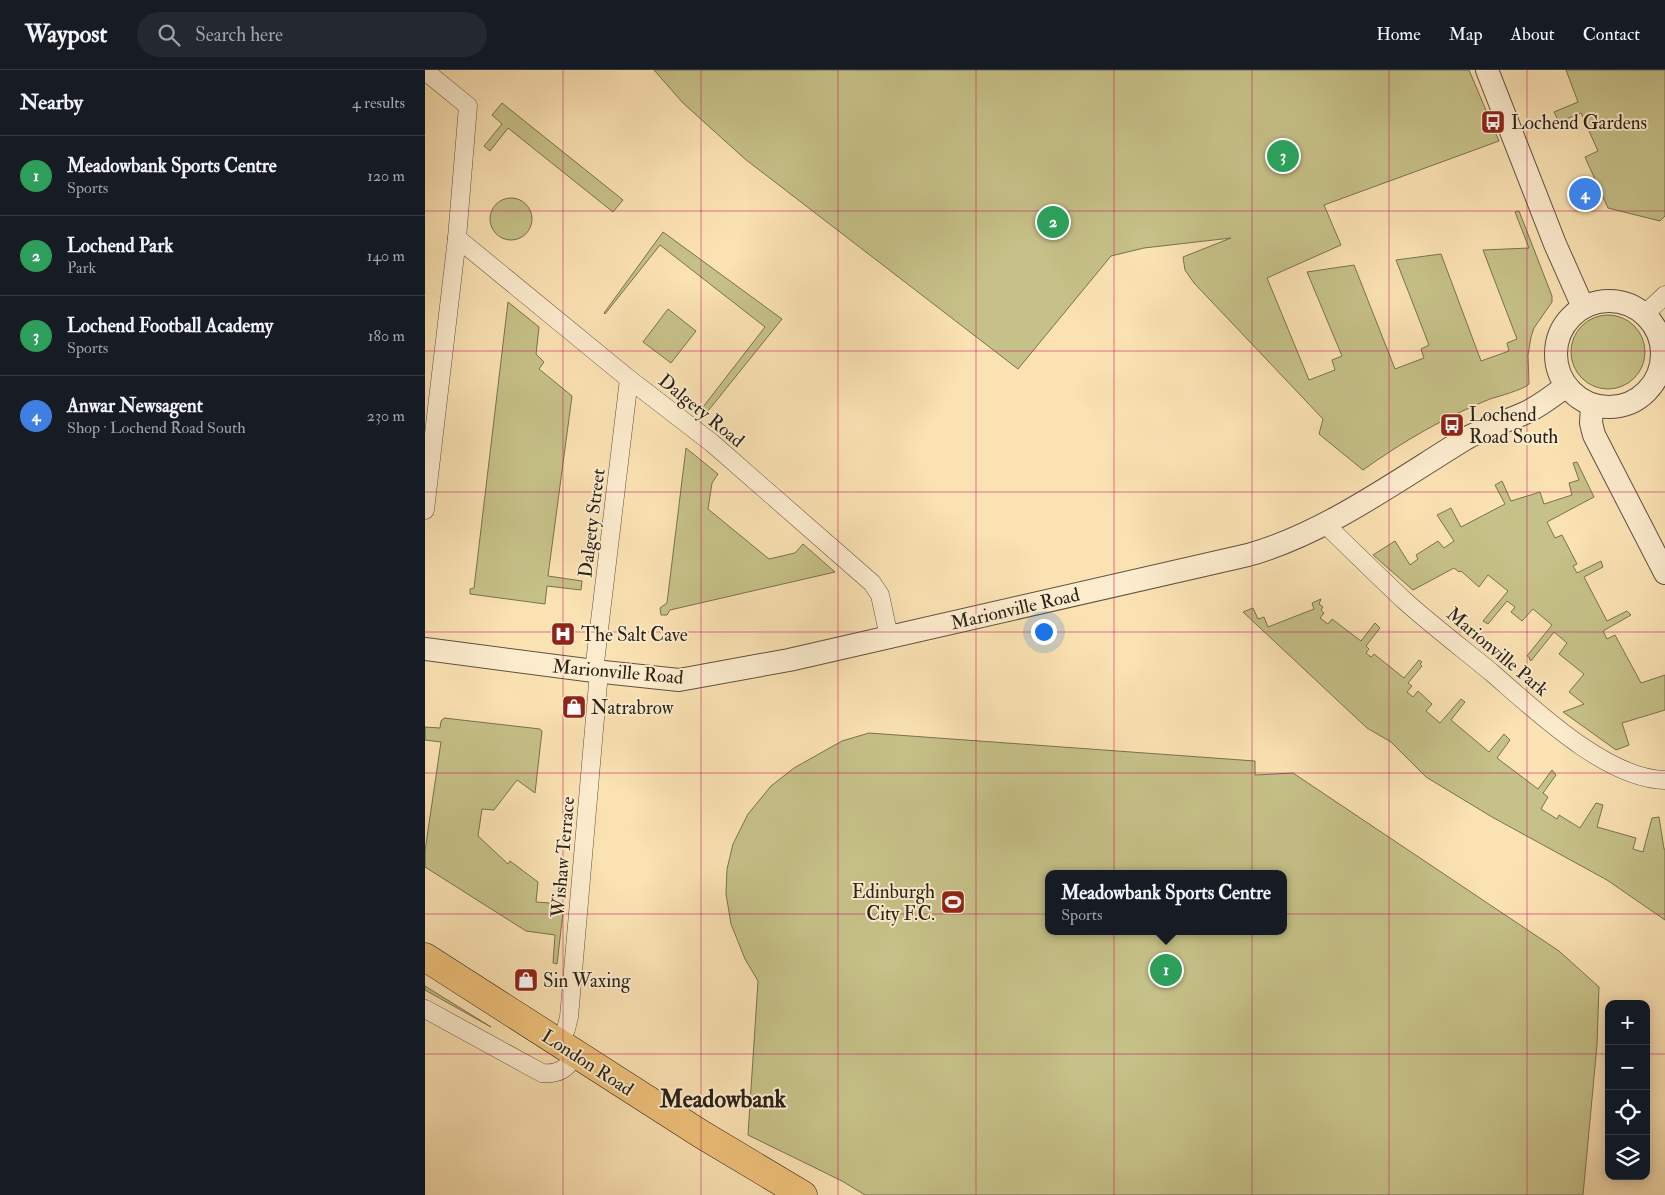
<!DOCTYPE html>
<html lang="en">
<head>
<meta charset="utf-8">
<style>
  :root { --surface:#171b24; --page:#242831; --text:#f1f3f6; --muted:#9ea1a6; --line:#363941; --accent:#d93025 }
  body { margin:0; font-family:"IM FELL Double Pica",serif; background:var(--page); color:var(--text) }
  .controls { position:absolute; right:15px; bottom:15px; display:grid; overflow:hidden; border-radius:10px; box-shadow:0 2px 12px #0003 }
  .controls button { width:45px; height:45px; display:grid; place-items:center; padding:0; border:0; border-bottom:1px solid var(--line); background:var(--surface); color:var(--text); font:25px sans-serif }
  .you { position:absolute; left:618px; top:561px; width:18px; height:18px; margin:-12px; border:4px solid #fff; border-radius:50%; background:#1a73e8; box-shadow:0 0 0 8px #1a73e833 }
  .badge { display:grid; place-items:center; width:32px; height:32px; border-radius:50%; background:var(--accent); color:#fff; font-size:16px; font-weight:700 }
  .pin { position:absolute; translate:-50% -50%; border:2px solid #fff; box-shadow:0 1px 5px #0006 }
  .popup { position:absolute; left:620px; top:800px; width:242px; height:65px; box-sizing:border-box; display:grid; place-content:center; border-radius:10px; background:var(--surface); filter:drop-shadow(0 1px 4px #0005); font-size:16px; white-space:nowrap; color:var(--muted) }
  .popup b { font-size:19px; color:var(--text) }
  .popup::after { content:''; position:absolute; left:50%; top:100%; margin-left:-10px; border:10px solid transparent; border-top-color:var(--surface) }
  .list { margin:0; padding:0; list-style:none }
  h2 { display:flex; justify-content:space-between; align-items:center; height:65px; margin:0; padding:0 20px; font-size:21px }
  h2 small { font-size:16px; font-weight:400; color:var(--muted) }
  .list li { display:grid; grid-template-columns:32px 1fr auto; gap:15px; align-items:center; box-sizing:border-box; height:80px; padding:0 20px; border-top:1px solid var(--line) }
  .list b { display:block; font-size:19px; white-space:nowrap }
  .list p { margin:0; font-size:16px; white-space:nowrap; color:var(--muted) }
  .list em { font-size:16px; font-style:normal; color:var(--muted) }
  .icon { flex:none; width:28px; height:28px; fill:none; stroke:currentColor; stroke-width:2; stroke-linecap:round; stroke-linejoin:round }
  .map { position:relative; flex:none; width:1240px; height:1125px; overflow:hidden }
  header { display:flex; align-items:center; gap:30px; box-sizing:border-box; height:70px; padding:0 25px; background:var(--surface); border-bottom:1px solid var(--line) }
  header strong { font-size:24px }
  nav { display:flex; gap:28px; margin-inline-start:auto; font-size:18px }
  .search { width:350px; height:45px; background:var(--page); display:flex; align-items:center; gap:12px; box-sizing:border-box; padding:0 18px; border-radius:28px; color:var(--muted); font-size:19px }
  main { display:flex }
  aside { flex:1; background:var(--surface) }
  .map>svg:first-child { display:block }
  .green { fill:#c6c188; stroke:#787250; fill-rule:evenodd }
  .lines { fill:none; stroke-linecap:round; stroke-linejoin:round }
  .minor-casing { stroke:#5e5240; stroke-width:19 }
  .tertiary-casing { stroke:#5e5240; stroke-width:24 }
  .primary-casing { stroke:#2a2219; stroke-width:29 }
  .minor { stroke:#fcecce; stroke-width:18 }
  .tertiary { stroke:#fcecce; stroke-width:22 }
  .primary { stroke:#eec17a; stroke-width:28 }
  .grid { fill:none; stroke:#c2185b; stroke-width:1; stroke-opacity:0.55 }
  .labels { text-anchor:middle; stroke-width:4; stroke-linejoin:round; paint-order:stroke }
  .poi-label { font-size:19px; fill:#2a2219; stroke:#fcecce; text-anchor:start }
  .street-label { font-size:19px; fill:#2a2219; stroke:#fcecce }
  .district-label { font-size:24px; font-weight:bold; fill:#2a2219; stroke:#fcecce }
</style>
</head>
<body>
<header>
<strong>Waypost</strong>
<div class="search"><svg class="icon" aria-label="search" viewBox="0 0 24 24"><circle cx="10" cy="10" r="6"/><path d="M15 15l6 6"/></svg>Search here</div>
<nav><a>Home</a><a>Map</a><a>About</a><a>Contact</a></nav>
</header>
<main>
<aside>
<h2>Nearby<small>4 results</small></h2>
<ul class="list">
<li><span class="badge" style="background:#2e9e5b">1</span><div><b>Meadowbank Sports Centre</b><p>Sports</p></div><em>120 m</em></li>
<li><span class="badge" style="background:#2e9e5b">2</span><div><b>Lochend Park</b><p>Park</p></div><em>140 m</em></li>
<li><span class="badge" style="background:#2e9e5b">3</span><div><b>Lochend Football Academy</b><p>Sports</p></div><em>180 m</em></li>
<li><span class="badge" style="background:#3f7fe0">4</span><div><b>Anwar Newsagent</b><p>Shop · Lochend Road South</p></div><em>230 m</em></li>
</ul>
</aside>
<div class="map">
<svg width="1240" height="1125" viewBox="0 0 1240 1125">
  <rect width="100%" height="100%" fill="#fbe2b3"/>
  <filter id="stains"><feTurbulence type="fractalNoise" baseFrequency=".004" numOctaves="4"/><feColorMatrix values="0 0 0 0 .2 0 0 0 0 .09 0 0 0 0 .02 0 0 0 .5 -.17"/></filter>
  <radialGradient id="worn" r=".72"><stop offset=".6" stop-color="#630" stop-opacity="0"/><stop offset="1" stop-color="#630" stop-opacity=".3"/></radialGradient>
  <g class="green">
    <path d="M 229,0 L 1044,0 L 1074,71 L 899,135 L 916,175 L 842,208 L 884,310 L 910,300 L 907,290 L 917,286 L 882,202 L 929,195 L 970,299 L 999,288 L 996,279 L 1004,275 L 971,190 L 1016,184 L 1056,291 L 1084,281 L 1082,273 L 1092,269 L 1058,180 L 1104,178 L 1090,142 L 1094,141 L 1127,226 L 1127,232 L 1109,258 L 1106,267 L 1103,285 L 1104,314 C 1098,320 1074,326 1065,329 C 1020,347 977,372 938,400 L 894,364 L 898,349 L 769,213 L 760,200 L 758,187 L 806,168 L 719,178 L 686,186 L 593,299 L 320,89 L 258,33 Z"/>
    <path d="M 1141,0 L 1240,0 L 1240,146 L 1235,151 L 1183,138 L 1160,87 L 1173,81 L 1156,43 L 1134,52 L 1129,42 L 1153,32 Z"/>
    <path d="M 77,33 L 198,130 L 188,142 L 83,58 L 65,81 L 59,76 L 77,54 L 67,45 Z"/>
    <circle cx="86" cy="149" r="21"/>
    <path d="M 238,162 L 357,249 L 283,341 L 278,337 L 340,257 L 235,175 L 180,244 L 179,243 Z"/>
    <path d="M 83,232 L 114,257 L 111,284 L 119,292 L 114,299 L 147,326 L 123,506 L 157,511 L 156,520 L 122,516 L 120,534 L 45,524 L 45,519 L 49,518 Z"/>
    <path d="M 243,239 L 271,261 L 246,293 L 218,272 Z"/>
    <circle cx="1183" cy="282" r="37"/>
    <path d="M 261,378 L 293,404 L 287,413 L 283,439 L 344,489 L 370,483 L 378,474 L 410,502 L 245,540 L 242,545 L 236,545 L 235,538 L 242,533 Z"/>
    <path d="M 1152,392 L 1169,427 L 1122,452 L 1130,468 L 1137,465 L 1152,494 L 1148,496 L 1152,503 L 1176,491 L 1178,497 L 1159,507 L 1182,551 L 1202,541 L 1206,545 L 1178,561 L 1182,569 L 1190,565 L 1216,613 L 1240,605 L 1240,640 L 1197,653 L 1204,675 L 1191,680 L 1138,642 L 1159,634 L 1144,622 L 1159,604 L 1134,584 L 1142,573 L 1129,562 L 1106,591 L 1104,589 L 1105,588 L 1102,586 L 1127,555 L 1108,539 L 1097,551 L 1086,542 L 1090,537 L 1082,531 L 1063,554 L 1058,551 L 1083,521 L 1063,505 L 1054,517 L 1036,501 L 1034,502 L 1029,498 L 988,520 L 948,485 L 970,471 L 985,495 L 993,489 L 991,485 L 1013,471 L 1019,478 L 1029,471 L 1012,445 L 1026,438 L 1036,457 L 1080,434 L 1070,415 L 1077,411 L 1086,431 L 1115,422 L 1119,434 L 1147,425 L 1144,413 L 1154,410 L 1148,393 Z"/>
    <path d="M 896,529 L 894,534 L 898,537 L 896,540 L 899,543 L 895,548 L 903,554 L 907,549 L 936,571 L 950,553 L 955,558 L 941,576 L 944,579 L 941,583 L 946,587 L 949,584 L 979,608 L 994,590 L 997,592 L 995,594 L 997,596 L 983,613 L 987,616 L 982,622 L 988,627 L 993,621 L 1007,634 L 1001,641 L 1015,653 L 1036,629 L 1040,632 L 1026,650 L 1064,682 L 1079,664 L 1085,670 L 1072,688 L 1113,719 L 1127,700 L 1131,705 L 1118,723 L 1123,727 L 1116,739 L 1132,749 L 1134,745 L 1155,758 L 1171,733 L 1178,735 L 1172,757 L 1211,768 L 1208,779 L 1218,782 L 1227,748 L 1234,747 L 1239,779 L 1240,779 L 1240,850 L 1182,810 L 1067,747 L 1001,707 L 966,672 L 942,658 L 818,542 L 828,538 L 833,549 L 839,547 L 843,557 L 889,539 L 887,533 Z"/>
    <path d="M 19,648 L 115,659 L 117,661 L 110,723 L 92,710 L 69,740 L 57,739 L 53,766 L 83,794 L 85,791 L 113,812 L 111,832 L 139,834 L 132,894 L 128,893 L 130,865 L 101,861 L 0,797 L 0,781 L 16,672 L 0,670 L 0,657 L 15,658 L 16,651 Z"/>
    <path d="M 444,663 L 830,691 L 830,705 L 868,703 L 1134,881 L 1174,917 L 1172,975 L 1158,1125 L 440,1125 L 417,1111 L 323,1065 L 333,911 L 320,889 L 306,854 L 301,824 L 302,799 L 308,774 L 323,744 L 346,716 L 369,698 L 417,671 ZM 624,804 L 858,804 L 858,861 L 624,861 Z"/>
    <path d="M 0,916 L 66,957 L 0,920 Z"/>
  </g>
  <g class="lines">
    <defs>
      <g id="minor">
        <path d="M 0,1 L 43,36 L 32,168 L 0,440"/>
        <path d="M 32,168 L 204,309 L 287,373 L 447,513 L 455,525 L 464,567"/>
        <path d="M 1220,244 L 1240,225"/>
        <path d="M 899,453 C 926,479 953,506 981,532 C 1008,556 1038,579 1066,602 C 1109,639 1181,709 1240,710"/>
        <path d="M 169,601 L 204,309"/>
        <path d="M 0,939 L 117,1003 C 133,1005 144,998 150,984"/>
        <path d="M 134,973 L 141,959 L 144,947 L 174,602"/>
      </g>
      <g id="tertiary">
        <path d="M 1062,0 L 1130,174 L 1158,237"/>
        <circle cx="1184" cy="284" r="53"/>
        <path d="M 1167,335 L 1166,353 L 1169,365 L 1240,503"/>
        <path d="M 0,579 L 169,601 L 254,610 L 364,590 L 823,485 C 899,464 973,410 1040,369 C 1059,358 1080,352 1100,343 C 1115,336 1128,326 1141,316"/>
      </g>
      <path id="primary" d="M 0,887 L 276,1064 L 378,1125"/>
    </defs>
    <use href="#minor" class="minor-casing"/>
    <use href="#tertiary" class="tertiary-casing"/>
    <use href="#primary" class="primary-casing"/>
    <use href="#minor" class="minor"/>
    <use href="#tertiary" class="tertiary"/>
    <use href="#primary" class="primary"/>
  </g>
  <path class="grid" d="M 138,0 L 138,1125M 276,0 L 276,1125M 413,0 L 413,1125M 551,0 L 551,1125M 689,0 L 689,1125M 827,0 L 827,1125M 964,0 L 964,1125M 1102,0 L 1102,1125M 0,141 L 1240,141M 0,281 L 1240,281M 0,422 L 1240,422M 0,562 L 1240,562M 0,703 L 1240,703M 0,844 L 1240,844M 0,984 L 1184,984M 1221,984 L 1240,984"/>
  <defs>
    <symbol id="bus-square" viewBox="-11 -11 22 22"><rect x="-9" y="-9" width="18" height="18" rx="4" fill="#8f2418" stroke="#fcecce"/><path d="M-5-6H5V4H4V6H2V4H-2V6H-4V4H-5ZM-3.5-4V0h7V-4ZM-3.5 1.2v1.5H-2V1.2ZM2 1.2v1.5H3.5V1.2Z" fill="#fff"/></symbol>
    <symbol id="hospital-square" viewBox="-11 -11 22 22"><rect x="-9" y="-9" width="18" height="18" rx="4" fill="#8f2418" stroke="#fcecce"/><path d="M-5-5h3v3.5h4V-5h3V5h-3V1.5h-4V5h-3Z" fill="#fff"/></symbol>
    <symbol id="shop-square" viewBox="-11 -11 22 22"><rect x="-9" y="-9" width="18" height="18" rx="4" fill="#8f2418" stroke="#fcecce"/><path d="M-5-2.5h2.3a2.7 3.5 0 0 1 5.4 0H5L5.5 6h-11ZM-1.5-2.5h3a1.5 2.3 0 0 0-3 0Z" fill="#fff"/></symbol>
    <symbol id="stadium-square" viewBox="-11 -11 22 22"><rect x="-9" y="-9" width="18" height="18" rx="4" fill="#8f2418" stroke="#fcecce"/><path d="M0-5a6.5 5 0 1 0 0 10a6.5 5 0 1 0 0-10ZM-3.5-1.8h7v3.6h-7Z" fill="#fff"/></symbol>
  </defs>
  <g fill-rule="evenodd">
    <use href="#bus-square" x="1054" y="38" width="28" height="28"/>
    <use href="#bus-square" x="1013" y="341" width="28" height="28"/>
    <use href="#hospital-square" x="124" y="550" width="28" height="28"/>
    <use href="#shop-square" x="135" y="623" width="28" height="28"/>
    <use href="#stadium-square" x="514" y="818" width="28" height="28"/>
    <use href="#shop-square" x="87" y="896" width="28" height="28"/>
  </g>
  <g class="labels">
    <g class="poi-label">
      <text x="1086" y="59">Lochend Gardens</text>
      <text x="1044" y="351">Lochend<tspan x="1044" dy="22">Road South</tspan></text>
      <text x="156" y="571">The Salt Cave</text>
      <text x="166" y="644">Natrabrow</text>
      <text x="510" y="828" text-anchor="end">Edinburgh<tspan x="510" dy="22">City F.C.</tspan></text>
      <text x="118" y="917">Sin Waxing</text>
    </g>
    <g class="street-label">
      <text transform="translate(277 340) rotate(39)" y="7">Dalgety Road</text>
      <text transform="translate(166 453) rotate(-83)" y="7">Dalgety Street</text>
      <text transform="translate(590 538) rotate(-13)" y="7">Marionville Road</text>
      <text transform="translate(1073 581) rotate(40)" y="7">Marionville Park</text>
      <text transform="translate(193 601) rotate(5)" y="7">Marionville Road</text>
      <text transform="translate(137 787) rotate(-85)" y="7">Wishaw Terrace</text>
      <text transform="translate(163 992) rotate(33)" y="7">London Road</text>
    </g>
    <g class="district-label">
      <text x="298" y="1037">Meadowbank</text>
    </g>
  </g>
  <rect width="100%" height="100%" filter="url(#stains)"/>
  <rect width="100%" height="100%" fill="url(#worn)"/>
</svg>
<div class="controls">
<button>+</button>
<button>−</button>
<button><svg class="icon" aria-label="locate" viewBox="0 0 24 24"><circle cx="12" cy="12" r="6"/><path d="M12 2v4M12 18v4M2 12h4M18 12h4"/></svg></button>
<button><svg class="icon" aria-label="layers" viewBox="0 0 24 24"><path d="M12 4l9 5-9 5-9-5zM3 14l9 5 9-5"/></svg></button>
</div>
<div class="you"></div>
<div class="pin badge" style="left:741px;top:900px;background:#2e9e5b">1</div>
<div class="popup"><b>Meadowbank Sports Centre</b>Sports</div>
<div class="pin badge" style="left:628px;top:152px;background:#2e9e5b">2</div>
<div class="pin badge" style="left:858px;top:86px;background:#2e9e5b">3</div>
<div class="pin badge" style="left:1160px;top:124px;background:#3f7fe0">4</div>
</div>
</main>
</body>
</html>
